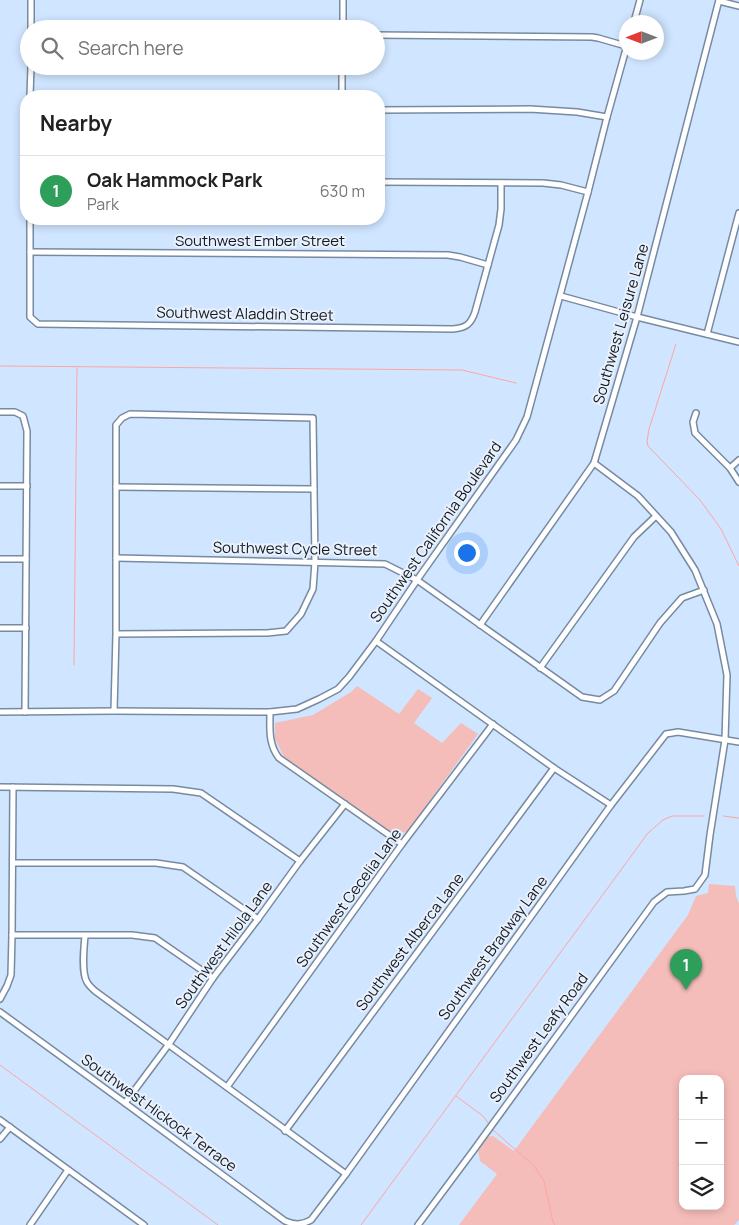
<!DOCTYPE html>
<html lang="en">
<head>
<meta charset="utf-8">
<style>
  :root { --surface:#fff; --page:#f6f6f6; --text:#222; --muted:#767676; --line:#e0e0e0; --accent:#0f766e }
  body { margin:0; font-family:Manrope,sans-serif; background:var(--page); color:var(--text) }
  .controls { position:absolute; right:15px; bottom:15px; display:grid; overflow:hidden; border-radius:10px; box-shadow:0 2px 8px #0003 }
  .controls button { width:45px; height:45px; display:grid; place-items:center; padding:0; border:0; border-bottom:1px solid var(--line); background:var(--surface); color:var(--text); font:25px sans-serif }
  .compass { position:absolute; left:619px; top:15px; width:45px; height:45px; border-radius:50%; background:var(--surface); box-shadow:0 2px 8px #0003; rotate:270deg }
  .you { position:absolute; left:466px; top:552px; width:18px; height:18px; margin:-12px; border:4px solid #fff; border-radius:50%; background:#1a73e8; box-shadow:0 0 0 8px #1a73e833 }
  .badge { display:grid; place-items:center; width:32px; height:32px; border-radius:50%; background:var(--accent); color:#fff; font-size:16px; font-weight:700 }
  .pin { position:absolute; translate:-50% -41px; filter:drop-shadow(0 1px 2px #0008) }
  .pin::after { content:''; position:absolute; top:26px; width:18px; height:15px; background:inherit; clip-path:polygon(0 0,100% 0,50% 100%) }
  .list { margin:0; padding:0; list-style:none }
  h2 { display:flex; justify-content:space-between; align-items:center; height:65px; margin:0; padding:0 20px; font-size:21px }
  h2 small { font-size:16px; font-weight:400; color:var(--muted) }
  .list li { display:grid; grid-template-columns:32px 1fr auto; gap:15px; align-items:center; box-sizing:border-box; height:70px; padding:0 20px; border-top:1px solid var(--line) }
  .list b { display:block; font-size:19px; white-space:nowrap }
  .list p { margin:0; font-size:16px; white-space:nowrap; color:var(--muted) }
  .list em { font-size:16px; font-style:normal; color:var(--muted) }
  .icon { flex:none; width:28px; height:28px; fill:none; stroke:currentColor; stroke-width:2; stroke-linecap:round; stroke-linejoin:round }
  .map { position:relative; flex:none; width:739px; height:1225px; overflow:hidden }
  .search { position:absolute; background:var(--surface); box-shadow:0 2px 8px #0003; left:20px; top:20px; width:365px; height:55px; display:flex; align-items:center; gap:12px; box-sizing:border-box; padding:0 18px; border-radius:28px; color:var(--muted); font-size:19px }
  .panel { position:absolute; background:var(--surface); box-shadow:0 2px 8px #0003; left:20px; top:90px; width:365px; height:135px; border-radius:20px }
  .map>svg:first-child { display:block }
  .green { fill:#f5bdb9; fill-rule:evenodd }
  .lines { fill:none; stroke-linecap:round; stroke-linejoin:round }
  .stream { stroke:#ffa59f; stroke-width:1 }
  .minor-casing { stroke:#778aa1; stroke-width:8 }
  .minor { stroke:#fff; stroke-width:5 }
  .labels { text-anchor:middle; stroke-width:4; stroke-linejoin:round; paint-order:stroke }
  .street-label { font-size:15px; fill:#121922; stroke:#e9f1fc }
</style>
</head>
<body>
<div class="map">
<svg width="739" height="1225" viewBox="0 0 739 1225">
  <rect width="100%" height="100%" fill="#d0e5ff"/>
  <g class="green">
    <path d="M 357,686 L 399,714 L 418,689 L 432,698 L 414,723 L 442,743 L 461,723 L 478,734 L 407,832 L 392,833 L 284,757 L 275,739 L 275,723 L 313,715 L 351,692 Z"/>
    <path d="M 709,884 L 735,886 L 736,896 L 739,903 L 739,1220 L 734,1225 L 459,1225 L 497,1174 L 480,1161 L 478,1151 L 486,1137 L 493,1136 L 514,1151 L 688,915 L 696,896 L 708,893 ZM 683,1079 L 720,1079 L 720,1206 L 683,1206 Z"/>
  </g>
  <g class="lines">
    <g class="stream">
      <path d="M 676,344 L 649,429 L 647,441 L 648,446 L 700,500 L 721,529 L 739,566"/>
      <path d="M 0,366 L 462,370 L 516,383"/>
      <path d="M 74,665 L 77,368"/>
      <path d="M 723,816 L 739,818"/>
      <path d="M 0,1065 L 218,1225"/>
      <path d="M 456,1096 L 483,1116 L 488,1123"/>
      <path d="M 493,1130 L 534,1166 L 544,1181 L 553,1222 L 555,1225"/>
      <path d="M 361,1225 L 648,833 L 663,820 L 672,816 L 704,816"/>
    </g>
    <defs>
      <g id="minor">
        <path d="M 31,0 L 31,29"/>
        <path d="M 719,1 L 739,6"/>
        <path d="M 634,22 L 640,0"/>
        <path d="M 343,29 L 343,0"/>
        <path d="M 376,35 L 592,37 L 598,38 L 626,46"/>
        <path d="M 30,96 L 31,66"/>
        <path d="M 342,96 L 342,66"/>
        <path d="M 379,110 L 530,109 L 577,112 L 607,117"/>
        <path d="M 379,182 L 543,183 L 561,185 L 588,192"/>
        <path d="M 30,219 L 30,317 L 38,324 L 453,329 C 466,328 471,324 475,312 L 499,225 L 501,209 L 501,183"/>
        <path d="M 30,252 L 448,255 L 460,257 L 488,265"/>
        <path d="M 561,296 L 637,317 L 739,342"/>
        <path d="M 707,334 L 739,213"/>
        <path d="M 0,412 L 15,412 L 23,416 L 27,431 L 25,712"/>
        <path d="M 696,413 L 693,422 L 695,433 L 730,468 L 739,482"/>
        <path d="M 730,468 L 739,460"/>
        <path d="M 0,486 L 27,486"/>
        <path d="M 116,487 L 314,489"/>
        <path d="M 116,558 L 385,564 L 417,580 L 582,697 L 600,700 L 614,691 L 660,623 L 682,598 L 704,590"/>
        <path d="M 0,559 L 26,559"/>
        <path d="M 480,625 L 594,463 L 637,317 L 719,0"/>
        <path d="M 0,628 L 26,628"/>
        <path d="M 376,641 L 554,768 L 611,805"/>
        <path d="M 540,668 L 634,537 L 656,516"/>
        <path d="M 114,711 L 116,634 L 116,425 L 122,418 L 130,414 L 313,418 L 315,562 L 313,589 L 301,614 L 286,631 L 267,633 L 116,634"/>
        <path d="M 0,712 L 114,711 L 270,712 L 297,709 L 319,699 L 338,689 L 349,677 L 376,641 L 417,580 L 516,440 L 527,417 L 588,192 L 607,117 L 626,49"/>
        <path d="M 270,712 C 270,728 268,744 279,758 L 402,844"/>
        <path d="M 0,787 L 173,789 L 201,793 L 300,861"/>
        <path d="M 13,863 L 156,863 L 183,867 L 258,919"/>
        <path d="M 12,935 L 132,935 L 155,938 L 213,978"/>
        <path d="M 85,936 C 84,947 81,972 87,982 C 89,986 93,989 95,991 L 346,1174"/>
        <path d="M 0,999 L 7,986 L 11,975 L 12,935 L 13,787"/>
        <path d="M 0,1012 L 125,1103 L 285,1221 C 295,1225 302,1225 311,1220 L 346,1174 L 611,805 L 666,734 L 678,732 L 739,742"/>
        <path d="M 227,1087 L 402,844 L 493,724"/>
        <path d="M 125,1103 L 169,1044 L 213,978 L 258,919 L 300,861 L 345,804"/>
        <path d="M 0,1120 L 144,1225"/>
        <path d="M 285,1131 L 554,768"/>
        <path d="M 0,1139 L 10,1127"/>
        <path d="M 30,1225 L 68,1170"/>
        <path d="M 418,1225 L 473,1151 L 654,902 L 667,892 L 684,891 L 695,889 L 705,875 L 710,835 L 725,740 L 727,675 L 717,624 L 695,570 L 671,532 L 638,496 L 594,463"/>
      </g>
    </defs>
    <use href="#minor" class="minor-casing"/>
    <use href="#minor" class="minor"/>
  </g>
  <g class="labels">
    <g class="street-label">
      <text x="260" y="246">Southwest Ember Street</text>
      <text transform="translate(245 314) rotate(1)" y="5">Southwest Aladdin Street</text>
      <text transform="translate(621 324) rotate(-74)" y="5">Southwest Leisure Lane</text>
      <text transform="translate(436 532) rotate(-55)" y="5">Southwest California Boulevard</text>
      <text transform="translate(295 549) rotate(1)" y="5">Southwest Cycle Street</text>
      <text transform="translate(349 898) rotate(-54)" y="5">Southwest Cecelia Lane</text>
      <text transform="translate(410 942) rotate(-53)" y="5">Southwest Alberca Lane</text>
      <text transform="translate(224 945) rotate(-54)" y="5">Southwest Hilola Lane</text>
      <text transform="translate(493 948) rotate(-54)" y="5">Southwest Bradway Lane</text>
      <text transform="translate(539 1038) rotate(-54)" y="5">Southwest Leafy Road</text>
      <text transform="translate(159 1113) rotate(36)" y="5">Southwest Hickock Terrace</text>
    </g>
  </g>
</svg>
<div class="controls">
<button>+</button>
<button>−</button>
<button><svg class="icon" aria-label="layers" viewBox="0 0 24 24"><path d="M12 4l9 5-9 5-9-5zM3 14l9 5 9-5"/></svg></button>
</div>
<svg class="compass" viewBox="-18 -18 36 36"><path d="M0-13l5 13h-10z" fill="#e53935"/><path d="M0 13l5-13h-10z" fill="#767676"/></svg>
<div class="you"></div>
<div class="pin badge" style="left:686px;top:990px;background:#2e9e5b">1</div>
<div class="search"><svg class="icon" aria-label="search" viewBox="0 0 24 24"><circle cx="10" cy="10" r="6"/><path d="M15 15l6 6"/></svg>Search here</div>
<section class="panel">
<h2>Nearby<small></small></h2>
<ul class="list">
<li><span class="badge" style="background:#2e9e5b">1</span><div><b>Oak Hammock Park</b><p>Park</p></div><em>630 m</em></li>
</ul>
</section>
</div>
</body>
</html>
